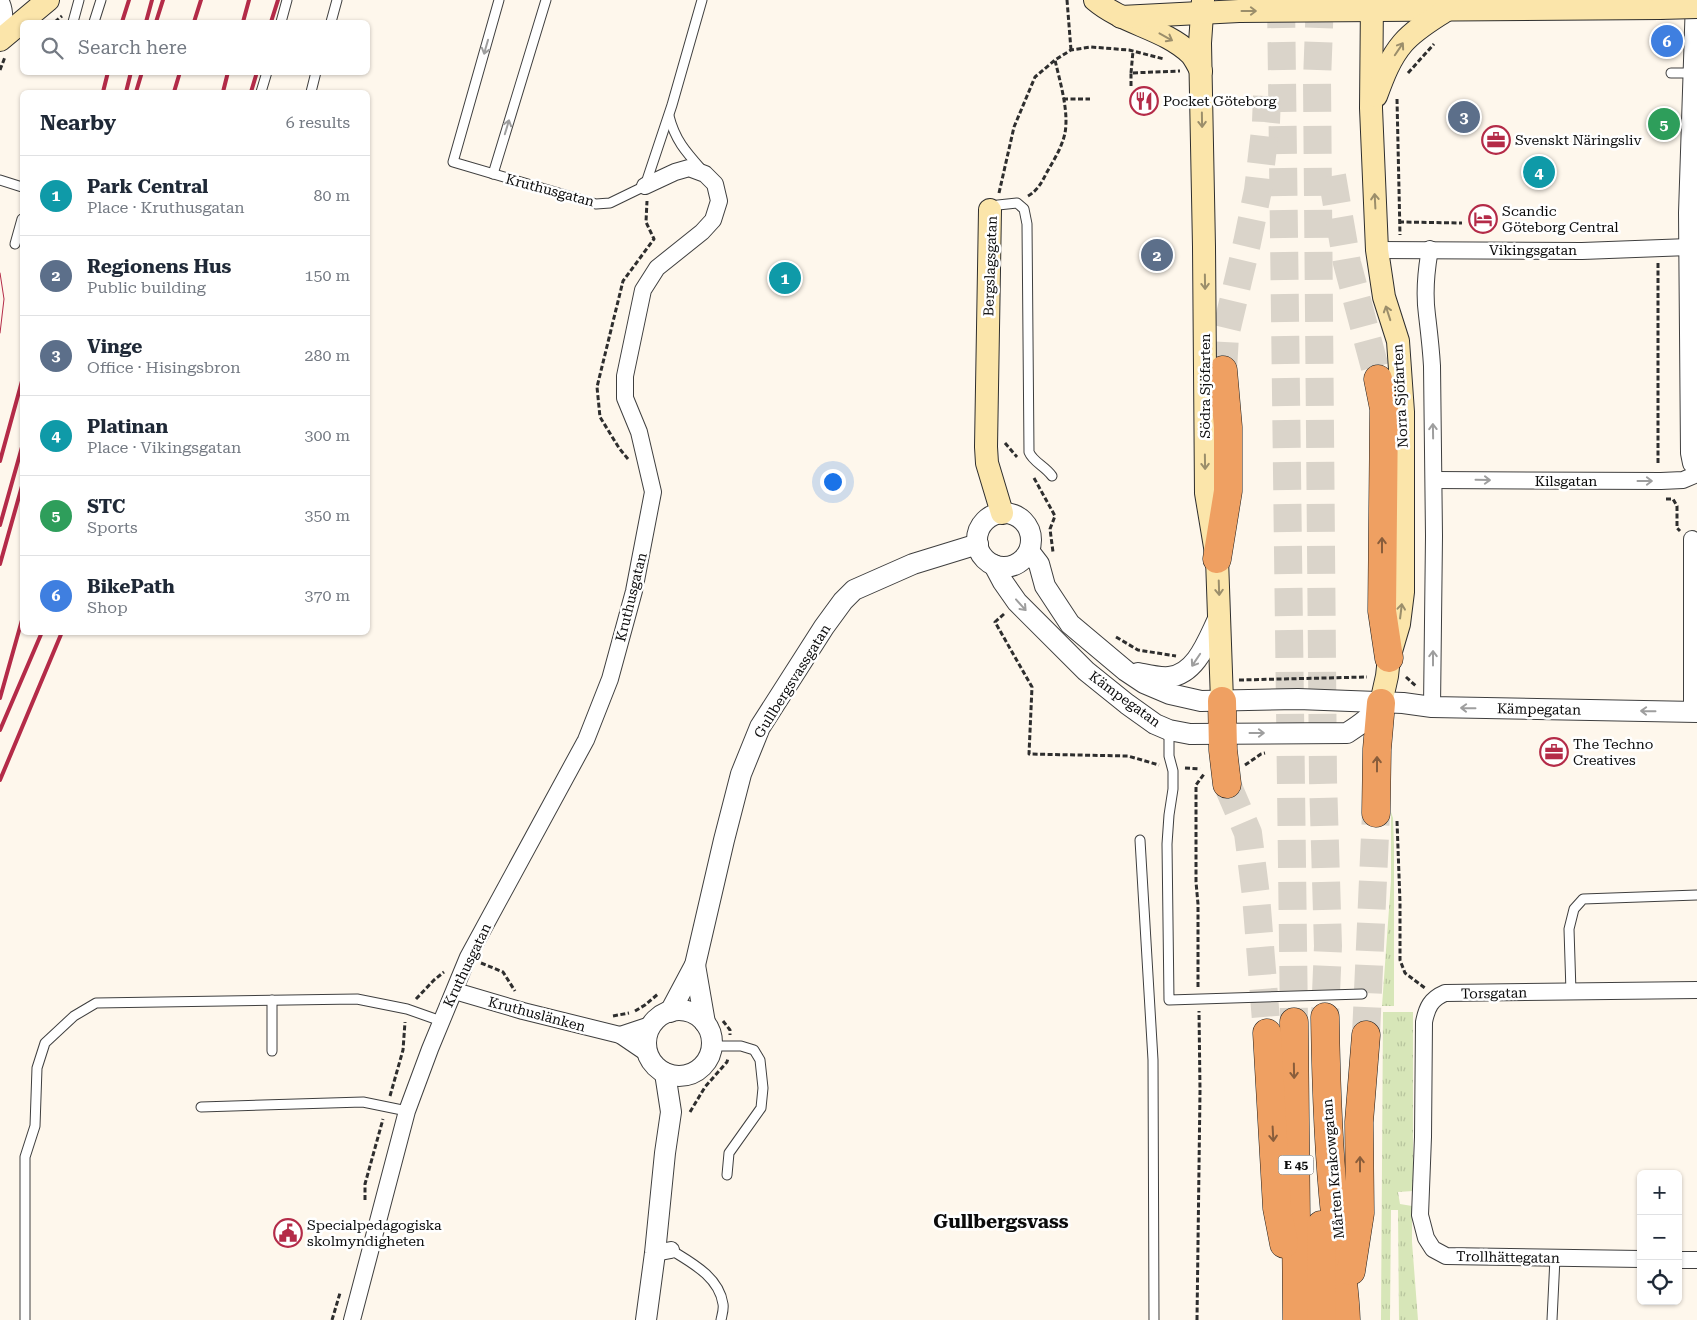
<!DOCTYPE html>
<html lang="en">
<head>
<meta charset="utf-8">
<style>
  :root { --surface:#fff; --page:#f2f2f3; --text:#1f2937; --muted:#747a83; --line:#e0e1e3; --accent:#d93025 }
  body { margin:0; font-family:"Roboto Serif",serif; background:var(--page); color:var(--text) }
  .controls { position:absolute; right:15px; bottom:15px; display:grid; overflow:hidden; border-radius:8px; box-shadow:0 1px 4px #0004 }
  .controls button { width:45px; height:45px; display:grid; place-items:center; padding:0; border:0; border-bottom:1px solid var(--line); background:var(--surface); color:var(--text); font:25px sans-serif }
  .you { position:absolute; left:832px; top:481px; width:18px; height:18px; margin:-12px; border:4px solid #fff; border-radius:50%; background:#1a73e8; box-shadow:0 0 0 8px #1a73e833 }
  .badge { display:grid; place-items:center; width:32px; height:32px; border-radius:50%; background:var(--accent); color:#fff; font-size:16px; font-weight:700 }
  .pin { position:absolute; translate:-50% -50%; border:2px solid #fff; box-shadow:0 1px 5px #0006 }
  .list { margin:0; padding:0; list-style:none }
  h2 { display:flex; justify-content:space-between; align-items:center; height:65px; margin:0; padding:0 20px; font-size:21px }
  h2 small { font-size:16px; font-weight:400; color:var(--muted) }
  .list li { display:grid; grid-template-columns:32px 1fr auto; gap:15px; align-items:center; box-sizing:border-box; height:80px; padding:0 20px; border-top:1px solid var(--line) }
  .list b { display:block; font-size:19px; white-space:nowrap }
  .list p { margin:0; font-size:16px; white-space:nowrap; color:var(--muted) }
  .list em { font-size:16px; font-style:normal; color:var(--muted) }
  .icon { flex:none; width:28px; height:28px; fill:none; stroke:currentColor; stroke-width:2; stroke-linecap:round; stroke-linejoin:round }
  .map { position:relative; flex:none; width:1697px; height:1320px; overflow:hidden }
  .search { position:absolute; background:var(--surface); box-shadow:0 1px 4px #0004; left:20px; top:20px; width:350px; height:55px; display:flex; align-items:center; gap:12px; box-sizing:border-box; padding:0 18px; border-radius:8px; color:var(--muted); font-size:19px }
  .panel { position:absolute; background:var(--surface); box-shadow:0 1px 4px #0004; left:20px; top:90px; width:350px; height:545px; border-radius:8px }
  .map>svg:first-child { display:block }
  .grass { fill:url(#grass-tufts) }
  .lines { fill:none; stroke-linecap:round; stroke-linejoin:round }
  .trunk-tunnel { stroke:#dad4ca; stroke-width:28; stroke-dasharray:28 14; stroke-linecap:butt }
  .service-casing { stroke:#3f3f3f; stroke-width:11 }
  .minor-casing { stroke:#3f3f3f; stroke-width:18 }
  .tertiary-casing { stroke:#3f3f3f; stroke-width:22 }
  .secondary-casing { stroke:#2e2e2e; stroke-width:24 }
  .trunk-casing { stroke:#1d1d1d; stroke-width:29 }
  .path { stroke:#2e2e2e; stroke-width:3; stroke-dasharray:5 2.5; stroke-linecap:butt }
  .service { stroke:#fff; stroke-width:9 }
  .minor { stroke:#fff; stroke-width:16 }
  .tertiary { stroke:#fff; stroke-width:20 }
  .secondary { stroke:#fbe5aa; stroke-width:22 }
  .trunk { stroke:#efa062; stroke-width:28 }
  .tram { stroke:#b42b48; stroke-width:1 }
  .rail { stroke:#b42b48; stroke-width:4 }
  .secondary-bridge-casing { stroke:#2e2e2e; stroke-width:24; stroke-linecap:butt }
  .secondary-bridge { stroke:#fbe5aa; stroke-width:22 }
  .oneway { stroke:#9b8e6b }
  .oneway2 { stroke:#9e9e9e }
  .oneway3 { stroke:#895d3b }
  .labels { text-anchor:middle; stroke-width:5; stroke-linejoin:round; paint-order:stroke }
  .shield { fill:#fff; stroke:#555; stroke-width:1 }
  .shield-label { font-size:12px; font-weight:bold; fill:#0c0c0c }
  .poi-label { font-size:14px; fill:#0c0c0c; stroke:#fff; text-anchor:start }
  .street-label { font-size:14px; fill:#0c0c0c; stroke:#fff }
  .district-label { font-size:19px; font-weight:bold; fill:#0c0c0c; stroke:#fff }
</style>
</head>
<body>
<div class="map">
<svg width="1697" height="1320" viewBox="0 0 1697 1320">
  <defs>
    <pattern id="grass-tufts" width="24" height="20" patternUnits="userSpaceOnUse" patternTransform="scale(1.25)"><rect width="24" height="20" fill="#d7e6b8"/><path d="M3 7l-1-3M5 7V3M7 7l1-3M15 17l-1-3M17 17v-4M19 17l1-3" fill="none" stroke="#b7c49d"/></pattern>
  </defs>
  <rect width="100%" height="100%" fill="#fef7ec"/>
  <g class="grass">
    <path d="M 1391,812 L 1393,818 L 1394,847 L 1394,1006 L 1382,1006 L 1391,881 Z"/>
    <path d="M 1383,1012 L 1413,1012 L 1413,1191 L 1398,1192 L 1400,1204 L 1412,1206 L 1412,1242 L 1418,1320 L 1399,1320 L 1398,1210 L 1391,1210 L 1390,1320 L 1381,1320 Z"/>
  </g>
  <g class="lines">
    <g class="trunk-tunnel">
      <path d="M 1281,0 L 1294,1022"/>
      <path d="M 1320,0 L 1317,81 L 1323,779 L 1328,946 L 1325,1017"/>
      <path d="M 1332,176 L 1347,263 L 1378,379"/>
      <path d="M 1223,370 L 1225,336 L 1247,243 L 1258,190 L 1266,122 L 1267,96"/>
      <path d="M 1227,784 L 1248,833 L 1256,896 L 1267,1033"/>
      <path d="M 1366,1035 L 1376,813"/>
    </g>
    <defs>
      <g id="service">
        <path d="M 499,0 L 453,162 L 596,204 L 610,203 L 645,186 L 672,105 L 702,0"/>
        <path d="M 73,22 L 79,0"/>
        <path d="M 94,22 L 101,0"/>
        <path d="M 281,22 L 287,0"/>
        <path d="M 331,22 L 337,0"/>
        <path d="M 1671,73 L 1693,73"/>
        <path d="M 261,92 L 267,72"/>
        <path d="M 311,92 L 316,72"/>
        <path d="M 669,116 C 675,140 686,152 702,170"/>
        <path d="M 493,174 L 546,0"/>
        <path d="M 0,180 L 22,187"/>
        <path d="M 991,210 L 998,205 L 1017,203 L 1024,209 L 1027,224 L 1029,452 C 1033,462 1045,466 1052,476"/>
        <path d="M 15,244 L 22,219"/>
        <path d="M 1169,730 L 1169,756 L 1173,771 L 1173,789 L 1169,815 L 1167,844 L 1169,1000 L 1362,994"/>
        <path d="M 1140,840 L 1153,1060 L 1154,1320"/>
        <path d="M 1571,992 L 1569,929 L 1574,909 L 1583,899 L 1697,895"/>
        <path d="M 272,1000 L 272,1051"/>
        <path d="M 712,1046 L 741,1046 L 754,1050 L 760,1060 L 763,1088 L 761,1108 L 729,1153 L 727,1175"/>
        <path d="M 201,1107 L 363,1102 L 407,1111"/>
        <path d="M 671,1250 C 692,1263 719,1277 723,1304 C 724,1309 722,1315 721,1320"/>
        <path d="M 25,1320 L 25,1157 L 35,1126 L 37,1068 L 45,1043 L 74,1016 L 96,1003 L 357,999 L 407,1009 L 441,1021"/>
        <path d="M 1552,1320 L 1555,1258"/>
      </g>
      <g id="minor">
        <path d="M 0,0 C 7,12 4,28 0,40"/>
        <path d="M 1430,249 C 1426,271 1424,293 1427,315 C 1429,332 1431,348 1432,366 L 1434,536 L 1432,707"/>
        <path d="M 1377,250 L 1582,251 L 1689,247"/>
        <path d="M 1434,480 L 1661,481 L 1683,480 L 1697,474"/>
        <path d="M 1692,712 L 1692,539"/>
        <path d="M 455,991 L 523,1011 L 620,1035 L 648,1054"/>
        <path d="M 620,1035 L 653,1024"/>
        <path d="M 655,1253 L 671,1250"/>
        <path d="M 1641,1259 L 1446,1256 L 1433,1249 L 1426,1238 L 1420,1215 L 1423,1137 L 1424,1022 C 1427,1007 1431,999 1445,993 L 1697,990"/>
        <path d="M 1678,1260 L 1697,1260"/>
        <path d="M 352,1320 L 407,1111 L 430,1049 L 468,957 L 586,740 L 610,679 L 634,591 L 653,492 L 639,432 L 625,398 L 625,376 L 643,290 L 657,268 L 702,232 L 713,220 L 719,201 L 715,184 L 705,174 L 689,168 L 675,172 L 645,186"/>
      </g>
      <g id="tertiary">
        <path d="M 1696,0 L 1689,213 L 1691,453 L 1693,463 L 1697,467"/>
        <circle cx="1004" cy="540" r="27"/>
        <path d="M 1029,551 L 1039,564 L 1045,586 L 1070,624 L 1126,671 L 1144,683 L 1170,694 L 1201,701 L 1298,699 L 1403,703 L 1432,707 L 1697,712"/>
        <path d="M 994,565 L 1003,582 L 1017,602 L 1086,671 L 1127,704 L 1155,724 L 1169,730 L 1190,734 L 1347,733 C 1361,724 1371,717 1381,703"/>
        <path d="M 1138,673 C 1148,675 1159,678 1169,677 C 1197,674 1208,639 1219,617"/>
        <path d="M 695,965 L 705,1023"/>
        <circle cx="679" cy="1043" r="33"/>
        <path d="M 670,1012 L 695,965 L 724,840 L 741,774 L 760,727 L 824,627 L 843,601 L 854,590 L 913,564 L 978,544"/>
        <path d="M 646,1320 L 655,1253 L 665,1153 L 671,1112 L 665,1073"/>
      </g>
      <g id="secondary">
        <path d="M 1095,0 C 1123,24 1164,28 1191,54 C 1195,59 1198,65 1201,71"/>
        <path d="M 1203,0 L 1200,43 L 1204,247 L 1206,493 L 1217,559 L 1222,701"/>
        <path d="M 1372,0 L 1371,108 L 1377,250 L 1384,297 L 1398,341 L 1403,412 L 1403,592 L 1399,624 L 1389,658 L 1387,676 L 1381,703"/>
        <path d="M 1121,17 L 1239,11 L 1660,8"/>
        <path d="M 0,40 L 48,0"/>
        <path d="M 1376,96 C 1383,77 1390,58 1403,43 C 1415,29 1433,19 1448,9"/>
        <path d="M 990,210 L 986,447 L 987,463 L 1002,513"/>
      </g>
      <g id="trunk">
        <path d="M 1378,379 L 1384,409 L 1382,611 L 1389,658"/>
        <path d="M 1217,559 L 1228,491 L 1228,427 L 1223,370"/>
        <path d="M 1222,701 L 1223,750 L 1227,784"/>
        <path d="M 1376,813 L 1377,749 L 1381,703"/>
        <path d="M 1325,1017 C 1326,1083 1328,1149 1335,1214 C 1338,1250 1345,1284 1346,1320"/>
        <path d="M 1294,1022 L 1297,1320"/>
        <path d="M 1267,1033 L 1277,1208 L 1284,1244"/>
        <path d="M 1321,1225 L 1322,1320"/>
        <path d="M 1351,1271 L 1360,1213 L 1359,1122 L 1366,1035"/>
      </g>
    </defs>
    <use href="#service" class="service-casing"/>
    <use href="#minor" class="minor-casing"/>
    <use href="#tertiary" class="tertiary-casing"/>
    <use href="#secondary" class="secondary-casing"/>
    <use href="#trunk" class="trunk-casing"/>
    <g class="path">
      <path d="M 1067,0 L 1071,50"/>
      <path d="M 55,22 L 62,16"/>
      <path d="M 0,70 L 5,57"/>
      <path d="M 1131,73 L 1133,51"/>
      <path d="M 1408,73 L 1434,44"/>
      <path d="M 1131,86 L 1131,73 L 1180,71"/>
      <path d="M 1063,99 L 1090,99"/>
      <path d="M 1397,99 L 1400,235"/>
      <path d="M 999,193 L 1014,127 L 1035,77 L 1055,60 L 1071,50 L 1091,47 L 1129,50 L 1164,59"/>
      <path d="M 1028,196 C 1038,190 1042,182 1047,172 C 1054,160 1062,147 1065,133 C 1069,111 1060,82 1055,60"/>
      <path d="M 1399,222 L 1462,223"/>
      <path d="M 1658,263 L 1658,465"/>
      <path d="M 1005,443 L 1017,457"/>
      <path d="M 628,459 L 619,448 L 600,417 L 597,387 L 623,281 L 654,239 L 646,222 L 647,201"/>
      <path d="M 1034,478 L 1055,516 L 1050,529 L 1053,552"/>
      <path d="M 1666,499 L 1673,499 L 1677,506 L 1677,528 L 1680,531"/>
      <path d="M 1004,614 L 995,622 L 1032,687 L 1029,754 L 1128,756 L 1159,765"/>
      <path d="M 1116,637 L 1138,650 L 1176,656"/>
      <path d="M 1406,677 L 1416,686"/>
      <path d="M 1239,680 L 1367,677"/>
      <path d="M 1245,765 L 1261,754 L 1265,753"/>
      <path d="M 1185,768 L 1200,769"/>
      <path d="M 1397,821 L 1400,902 L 1400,960 L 1405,973 L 1425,988"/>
      <path d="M 481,963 L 503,972 L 515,991"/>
      <path d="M 1198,987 L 1198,904 L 1196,882 L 1196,785 L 1204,774"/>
      <path d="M 416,999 L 434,980 L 444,972"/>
      <path d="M 635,1011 L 645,1005 L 658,994"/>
      <path d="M 613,1016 L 629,1013"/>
      <path d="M 723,1021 L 730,1030 L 730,1035"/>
      <path d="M 390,1096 L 403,1050 L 405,1022"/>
      <path d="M 690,1112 L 705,1087 L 727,1062 L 728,1058"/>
      <path d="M 365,1200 L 365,1184 L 383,1119"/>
      <path d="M 332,1320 L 340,1293"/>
      <path d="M 1197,1320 L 1200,1091 L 1199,1011"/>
    </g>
    <use href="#service" class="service"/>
    <use href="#minor" class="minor"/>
    <use href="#tertiary" class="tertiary"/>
    <use href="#secondary" class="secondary"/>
    <use href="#trunk" class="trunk"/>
    <path class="tram" d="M 0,273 L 4,299 L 0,333"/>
    <g class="rail">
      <path d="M 122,22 L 129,0"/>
      <path d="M 146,22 L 152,0"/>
      <path d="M 156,22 L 163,0"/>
      <path d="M 194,22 L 201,0"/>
      <path d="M 243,22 L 249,0"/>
      <path d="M 271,22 L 278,0"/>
      <path d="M 103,92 L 108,72"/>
      <path d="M 126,92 L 131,72"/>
      <path d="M 136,92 L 142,72"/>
      <path d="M 174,92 L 180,72"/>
      <path d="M 223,92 L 228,72"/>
      <path d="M 251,92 L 257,72"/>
      <path d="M 0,461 L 22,381"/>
      <path d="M 0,525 L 22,447"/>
      <path d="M 0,564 L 22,486"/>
      <path d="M 0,698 L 22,620"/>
      <path d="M 0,730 L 42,632"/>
      <path d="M 0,780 L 62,632"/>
    </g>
    <defs>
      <path id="secondary-bridge" d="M 1660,8 L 1697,7"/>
    </defs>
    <use href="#secondary-bridge" class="secondary-bridge-casing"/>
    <use href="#secondary-bridge" class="secondary-bridge"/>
  </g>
  <defs><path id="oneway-shaft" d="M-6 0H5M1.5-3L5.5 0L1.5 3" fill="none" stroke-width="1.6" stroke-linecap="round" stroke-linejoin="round" transform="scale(1.25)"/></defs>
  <g class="oneway">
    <use href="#oneway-shaft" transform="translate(1249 11)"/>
    <use href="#oneway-shaft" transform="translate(1166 37) rotate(29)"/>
    <use href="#oneway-shaft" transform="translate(1399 49) rotate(-56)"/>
    <use href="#oneway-shaft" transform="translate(1202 120) rotate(89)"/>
    <use href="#oneway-shaft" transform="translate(1375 201) rotate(-93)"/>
    <use href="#oneway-shaft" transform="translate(1205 282) rotate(89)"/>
    <use href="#oneway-shaft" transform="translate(1388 313) rotate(-108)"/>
    <use href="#oneway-shaft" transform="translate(1205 462) rotate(89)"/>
    <use href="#oneway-shaft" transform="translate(1219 588) rotate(88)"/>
    <use href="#oneway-shaft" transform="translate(1401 611) rotate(-83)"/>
  </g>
  <g class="oneway2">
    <use href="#oneway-shaft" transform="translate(486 47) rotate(106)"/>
    <use href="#oneway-shaft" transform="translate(507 127) rotate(-73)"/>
    <use href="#oneway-shaft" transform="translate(1433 431) rotate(-91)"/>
    <use href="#oneway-shaft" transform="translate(1483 480) rotate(1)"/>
    <use href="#oneway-shaft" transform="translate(1645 481)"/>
    <use href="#oneway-shaft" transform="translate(1021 605) rotate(48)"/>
    <use href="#oneway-shaft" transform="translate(1433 658) rotate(-90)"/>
    <use href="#oneway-shaft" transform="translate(1196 660) rotate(124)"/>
    <use href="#oneway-shaft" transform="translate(1468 708) rotate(-179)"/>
    <use href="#oneway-shaft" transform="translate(1648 711) rotate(-179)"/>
    <use href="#oneway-shaft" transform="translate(1257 733)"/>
  </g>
  <g class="oneway3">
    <use href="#oneway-shaft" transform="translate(1382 545) rotate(-90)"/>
    <use href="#oneway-shaft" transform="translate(1377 764) rotate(-90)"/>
    <use href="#oneway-shaft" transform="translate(1294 1071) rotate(89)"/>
    <use href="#oneway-shaft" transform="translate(1273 1134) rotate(87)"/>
    <use href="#oneway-shaft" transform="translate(1360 1164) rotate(-90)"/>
  </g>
  <defs>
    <symbol id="restaurant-ring" viewBox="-11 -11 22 22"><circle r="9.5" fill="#fff" stroke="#b42b48" stroke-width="1.5"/><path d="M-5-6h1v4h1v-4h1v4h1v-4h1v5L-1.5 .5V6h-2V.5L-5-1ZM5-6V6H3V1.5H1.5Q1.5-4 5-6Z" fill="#b42b48"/></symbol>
    <symbol id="office-ring" viewBox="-11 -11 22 22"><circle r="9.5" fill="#fff" stroke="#b42b48" stroke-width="1.5"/><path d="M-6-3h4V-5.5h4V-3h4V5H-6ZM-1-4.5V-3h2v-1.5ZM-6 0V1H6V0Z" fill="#b42b48"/></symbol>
    <symbol id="hotel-ring" viewBox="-11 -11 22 22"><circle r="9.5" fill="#fff" stroke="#b42b48" stroke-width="1.5"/><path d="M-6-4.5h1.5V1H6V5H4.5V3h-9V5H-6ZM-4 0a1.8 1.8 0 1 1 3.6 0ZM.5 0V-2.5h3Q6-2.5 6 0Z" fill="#b42b48"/></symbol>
    <symbol id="civic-ring" viewBox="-11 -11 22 22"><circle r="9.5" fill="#fff" stroke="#b42b48" stroke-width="1.5"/><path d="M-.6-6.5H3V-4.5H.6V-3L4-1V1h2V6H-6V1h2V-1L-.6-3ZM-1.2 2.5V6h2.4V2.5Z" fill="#b42b48"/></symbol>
  </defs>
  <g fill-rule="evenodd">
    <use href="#restaurant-ring" x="1128" y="85" width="32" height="32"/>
    <use href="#office-ring" x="1480" y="124" width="32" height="32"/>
    <use href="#hotel-ring" x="1467" y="203" width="32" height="32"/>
    <use href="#office-ring" x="1538" y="736" width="32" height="32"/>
    <use href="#civic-ring" x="272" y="1217" width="32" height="32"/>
  </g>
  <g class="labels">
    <rect class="shield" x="1278.5" y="1155.5" width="35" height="19" rx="4"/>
    <g class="shield-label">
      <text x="1296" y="1169">E 45</text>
    </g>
    <g class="poi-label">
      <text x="1163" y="106">Pocket Göteborg</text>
      <text x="1515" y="145">Svenskt Näringsliv</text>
      <text x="1502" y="216">Scandic<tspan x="1502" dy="16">Göteborg Central</tspan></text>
      <text x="1573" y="749">The Techno<tspan x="1573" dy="16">Creatives</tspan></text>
      <text x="307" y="1230">Specialpedagogiska<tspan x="307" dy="16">skolmyndigheten</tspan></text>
    </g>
    <g class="street-label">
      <text transform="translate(550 190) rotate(15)" y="5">Kruthusgatan</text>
      <text x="1533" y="255">Vikingsgatan</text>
      <text transform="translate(990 266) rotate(-88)" y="5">Bergslagsgatan</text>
      <text transform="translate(1205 386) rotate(-90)" y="5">Södra Sjöfarten</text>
      <text transform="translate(1400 396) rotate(-93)" y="5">Norra Sjöfarten</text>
      <text x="1566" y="486">Kilsgatan</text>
      <text transform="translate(631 597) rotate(-76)" y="5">Kruthusgatan</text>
      <text transform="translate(792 681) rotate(-58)" y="5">Gullbergsvassgatan</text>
      <text transform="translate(1125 699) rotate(36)" y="5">Kämpegatan</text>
      <text transform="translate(1539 709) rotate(1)" y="5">Kämpegatan</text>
      <text transform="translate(467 965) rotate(-64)" y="5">Kruthusgatan</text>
      <text transform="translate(1494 993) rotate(-1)" y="5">Torsgatan</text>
      <text transform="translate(537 1014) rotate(15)" y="5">Kruthuslänken</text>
      <text transform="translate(1333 1169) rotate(-95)" y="5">Mårten Krakowgatan</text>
      <text transform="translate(1508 1257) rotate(1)" y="5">Trollhättegatan</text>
    </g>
    <g class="district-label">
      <text x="1001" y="1228">Gullbergsvass</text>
    </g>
  </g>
</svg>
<div class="controls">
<button>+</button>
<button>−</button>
<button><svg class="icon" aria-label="locate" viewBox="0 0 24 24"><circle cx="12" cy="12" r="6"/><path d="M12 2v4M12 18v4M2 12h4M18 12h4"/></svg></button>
</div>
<div class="you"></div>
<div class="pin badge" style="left:785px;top:278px;background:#0f9aa8">1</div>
<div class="pin badge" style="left:1157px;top:255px;background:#5c6f8a">2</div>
<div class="pin badge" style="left:1464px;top:117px;background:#5c6f8a">3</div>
<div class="pin badge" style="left:1539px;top:172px;background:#0f9aa8">4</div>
<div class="pin badge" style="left:1664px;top:124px;background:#2e9e5b">5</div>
<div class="pin badge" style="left:1667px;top:41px;background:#3f7fe0">6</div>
<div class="search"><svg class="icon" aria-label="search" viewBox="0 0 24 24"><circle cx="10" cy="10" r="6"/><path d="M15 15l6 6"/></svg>Search here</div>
<section class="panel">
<h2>Nearby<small>6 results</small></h2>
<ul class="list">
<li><span class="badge" style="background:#0f9aa8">1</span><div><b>Park Central</b><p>Place · Kruthusgatan</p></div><em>80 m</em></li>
<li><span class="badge" style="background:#5c6f8a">2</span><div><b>Regionens Hus</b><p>Public building</p></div><em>150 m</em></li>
<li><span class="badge" style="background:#5c6f8a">3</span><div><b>Vinge</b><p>Office · Hisingsbron</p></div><em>280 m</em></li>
<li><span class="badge" style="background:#0f9aa8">4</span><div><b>Platinan</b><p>Place · Vikingsgatan</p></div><em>300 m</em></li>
<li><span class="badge" style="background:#2e9e5b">5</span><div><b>STC</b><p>Sports</p></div><em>350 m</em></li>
<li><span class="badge" style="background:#3f7fe0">6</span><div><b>BikePath</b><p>Shop</p></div><em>370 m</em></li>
</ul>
</section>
</div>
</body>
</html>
